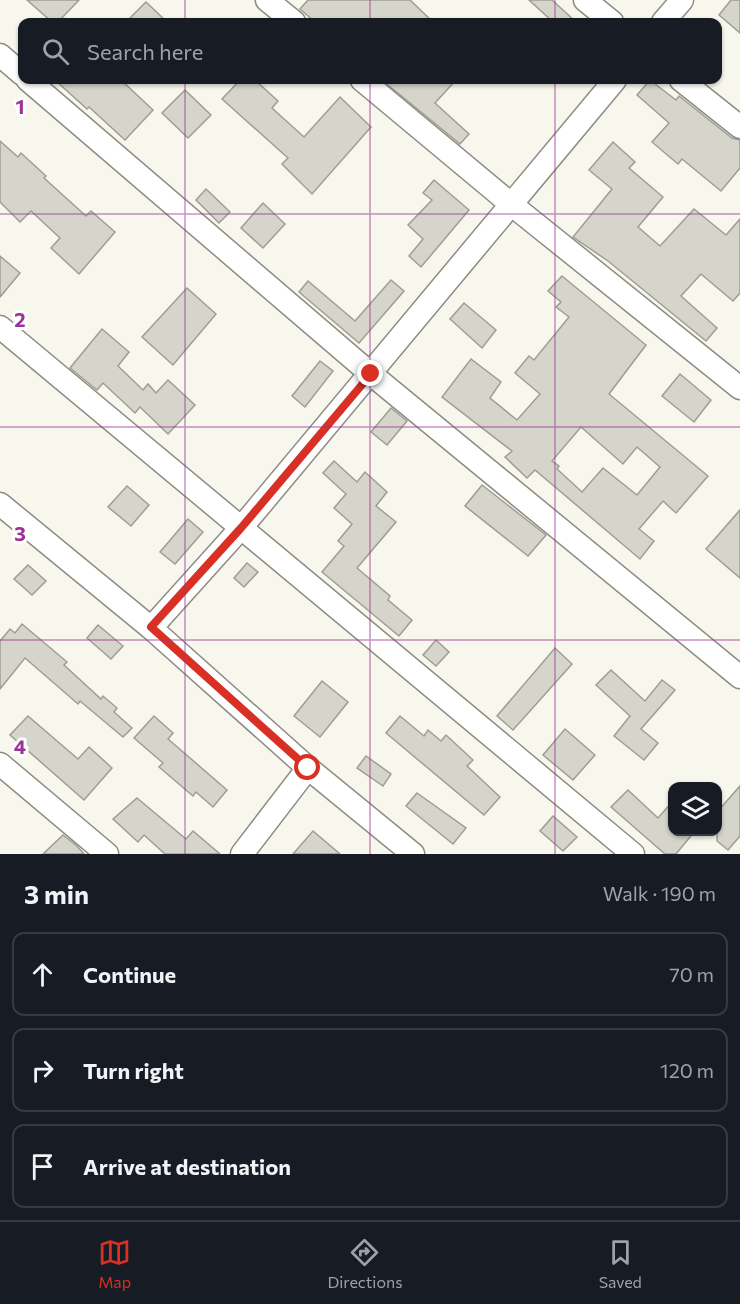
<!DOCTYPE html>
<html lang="en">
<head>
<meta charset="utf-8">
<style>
  :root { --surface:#171b24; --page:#20242c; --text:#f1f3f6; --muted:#9ea1a6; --line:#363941; --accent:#d93025 }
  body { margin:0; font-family:Commissioner,sans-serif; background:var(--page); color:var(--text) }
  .controls { position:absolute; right:18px; bottom:18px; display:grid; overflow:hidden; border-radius:12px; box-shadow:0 2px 4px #0004 }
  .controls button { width:54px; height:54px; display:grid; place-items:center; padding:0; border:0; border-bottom:2px solid var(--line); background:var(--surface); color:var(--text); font:30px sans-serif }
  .stop { position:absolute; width:18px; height:18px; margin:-14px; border:4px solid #d93025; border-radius:50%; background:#fff }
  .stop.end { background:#d93025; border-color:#fff; box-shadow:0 2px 6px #0008 }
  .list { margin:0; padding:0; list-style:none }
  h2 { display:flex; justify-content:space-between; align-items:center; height:78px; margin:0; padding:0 24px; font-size:26px }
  h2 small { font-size:20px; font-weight:400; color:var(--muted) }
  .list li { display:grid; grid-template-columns:39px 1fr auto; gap:18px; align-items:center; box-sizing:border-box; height:84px; margin:0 12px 12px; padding:0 12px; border:2px solid var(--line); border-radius:12px }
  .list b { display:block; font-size:22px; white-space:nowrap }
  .list em { font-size:20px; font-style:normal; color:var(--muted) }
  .icon { flex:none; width:33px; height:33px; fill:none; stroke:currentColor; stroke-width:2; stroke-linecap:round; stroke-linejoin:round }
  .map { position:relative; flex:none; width:740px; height:854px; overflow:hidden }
  .search { position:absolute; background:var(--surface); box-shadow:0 2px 4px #0004; left:18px; right:18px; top:18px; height:66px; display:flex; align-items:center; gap:15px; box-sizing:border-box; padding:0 21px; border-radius:12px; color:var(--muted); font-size:22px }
  .sheet { height:366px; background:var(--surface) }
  nav { display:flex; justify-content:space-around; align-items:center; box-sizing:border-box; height:84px; border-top:2px solid var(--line); background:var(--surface); font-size:16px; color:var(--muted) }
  nav a { display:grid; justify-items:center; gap:3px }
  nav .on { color:var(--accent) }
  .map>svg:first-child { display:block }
  .building { fill:#d6d5cb; stroke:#9f9e95; stroke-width:1.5; fill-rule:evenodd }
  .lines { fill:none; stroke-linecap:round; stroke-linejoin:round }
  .minor-casing { stroke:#8d8c83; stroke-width:25 }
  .minor { stroke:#fff; stroke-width:22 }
  .route { stroke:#d93025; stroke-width:8 }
  .grid { fill:none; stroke:#9b3498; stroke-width:1.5; stroke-opacity:0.55 }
  .grid-label { font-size:20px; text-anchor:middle; font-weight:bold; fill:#9b3498; stroke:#fff; stroke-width:6; stroke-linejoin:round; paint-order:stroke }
</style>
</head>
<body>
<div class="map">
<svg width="740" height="854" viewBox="0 0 740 854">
  <rect width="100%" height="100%" fill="#f8f7ed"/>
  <g class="building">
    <path d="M 27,0 L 79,0 L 58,22 L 52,22 Z"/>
    <path d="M 308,0 L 410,0 L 433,22 L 315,22 L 300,9 Z"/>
    <path d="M 529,0 L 552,0 L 576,22 L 553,22 Z"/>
    <path d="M 731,0 L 740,0 L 740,33 L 719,15 Z"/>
    <path d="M 146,2 L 167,22 L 126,22 Z"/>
    <path d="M 55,80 L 121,80 L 153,110 L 125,140 L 89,107 L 87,109 Z"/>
    <path d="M 240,80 L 255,80 L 278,101 L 272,108 L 304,137 L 340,97 L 371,127 L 312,194 L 282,164 L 288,158 L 222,99 Z"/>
    <path d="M 382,80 L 456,80 L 435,103 L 469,134 L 460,144 Z"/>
    <path d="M 650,80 L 676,100 L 679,96 L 732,138 L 740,140 L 740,168 L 721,191 L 682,159 L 678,164 L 652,142 L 669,123 L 637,95 Z"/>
    <path d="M 185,90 L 211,115 L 188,138 L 162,113 Z"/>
    <path d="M 0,141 L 18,157 L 21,153 L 46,176 L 44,178 L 86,216 L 91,211 L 115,232 L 79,274 L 51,248 L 60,238 L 31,211 L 20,222 L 0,202 Z"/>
    <path d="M 613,142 L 635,162 L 629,168 L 663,197 L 638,227 L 660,246 L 694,209 L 726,235 L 740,219 L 740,293 L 733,301 L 701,274 L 681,296 L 717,328 L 706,341 L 608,261 L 573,237 L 612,189 L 589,170 Z"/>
    <path d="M 434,180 L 469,210 L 421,267 L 409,256 L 423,239 L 408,225 L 432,200 L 423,193 Z"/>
    <path d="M 206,189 L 230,212 L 219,223 L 196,200 Z"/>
    <path d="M 263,203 L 285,224 L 263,248 L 241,228 Z"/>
    <path d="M 0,256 L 20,273 L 0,297 Z"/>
    <path d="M 562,276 L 646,345 L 609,394 L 708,476 L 676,513 L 663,501 L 639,529 L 654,541 L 640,559 L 535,470 L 527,478 L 505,457 L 512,451 L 442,397 L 471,359 L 501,382 L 490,398 L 517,420 L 540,394 L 515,373 L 529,356 L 534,360 L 569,317 L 556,307 L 561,302 L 548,291 ZM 581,427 L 623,464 L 637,447 L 660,467 L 637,495 L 603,468 L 582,492 L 557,469 L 559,466 L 552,461 Z"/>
    <path d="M 391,280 L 404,291 L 359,343 L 299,292 L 308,281 L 355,321 Z"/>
    <path d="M 187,288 L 216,314 L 173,365 L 142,337 Z"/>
    <path d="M 464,303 L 496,330 L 482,348 L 450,319 Z"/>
    <path d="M 102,329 L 129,352 L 118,366 L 143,390 L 148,384 L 156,393 L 168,380 L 195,405 L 168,434 L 140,407 L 135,413 L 103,383 L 97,390 L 70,368 Z"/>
    <path d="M 320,361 L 333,371 L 305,407 L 292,396 Z"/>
    <path d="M 680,374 L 711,400 L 694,422 L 662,396 Z"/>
    <path d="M 391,408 L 407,421 L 387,445 L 371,432 Z"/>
    <path d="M 334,461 L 357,482 L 365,472 L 387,492 L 376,506 L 396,522 L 357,568 L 390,596 L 388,600 L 412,620 L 399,636 L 322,572 L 344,546 L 338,541 L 352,524 L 334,508 L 346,494 L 323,473 Z"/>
    <path d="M 482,485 L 546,535 L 528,556 L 465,506 Z"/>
    <path d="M 127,486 L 149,505 L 131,526 L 108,507 Z"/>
    <path d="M 740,510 L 740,578 L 706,549 Z"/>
    <path d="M 188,519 L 203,532 L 175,564 L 160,552 Z"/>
    <path d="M 247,563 L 258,572 L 244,587 L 234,578 Z"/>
    <path d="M 28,565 L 46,581 L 32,595 L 14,579 Z"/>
    <path d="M 22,624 L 67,662 L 64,665 L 101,699 L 103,696 L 117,708 L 114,712 L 132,728 L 123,737 L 80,701 L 78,704 L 25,658 L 0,689 L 0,641 L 10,629 L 15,633 Z"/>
    <path d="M 98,625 L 123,646 L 111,659 L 87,638 Z"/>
    <path d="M 436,640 L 449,652 L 436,666 L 423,655 Z"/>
    <path d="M 555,648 L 572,664 L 513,730 L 497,716 Z"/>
    <path d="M 611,670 L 645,701 L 662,680 L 675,690 L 641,729 L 658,743 L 644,760 L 614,736 L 630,716 L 596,685 Z"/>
    <path d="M 322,681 L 348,702 L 320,737 L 294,716 Z"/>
    <path d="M 28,716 L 78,759 L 89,747 L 112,768 L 84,800 L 10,735 Z"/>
    <path d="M 154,716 L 173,733 L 168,739 L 227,790 L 213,807 L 196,792 L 193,796 L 159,767 L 163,763 L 134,738 Z"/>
    <path d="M 400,716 L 424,736 L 428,730 L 441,741 L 446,735 L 473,760 L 467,766 L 500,797 L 484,815 L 386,733 Z"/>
    <path d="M 565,729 L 595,755 L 573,780 L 543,755 Z"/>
    <path d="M 366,756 L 391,774 L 383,786 L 357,768 Z"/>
    <path d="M 740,786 L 740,836 L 728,850 L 717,841 L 717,812 Z"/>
    <path d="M 628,790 L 658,818 L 672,802 L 672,831 L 695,831 L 676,854 L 665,854 L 611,807 Z"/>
    <path d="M 417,793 L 466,828 L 453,844 L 406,806 Z"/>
    <path d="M 137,798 L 186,839 L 193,831 L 220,854 L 165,854 L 144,835 L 138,842 L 113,819 Z"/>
    <path d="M 553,816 L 577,837 L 563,851 L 540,831 Z"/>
    <path d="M 313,831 L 340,854 L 293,854 Z"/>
    <path d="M 63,835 L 77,846 L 84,854 L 43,854 Z"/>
  </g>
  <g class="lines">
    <defs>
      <g id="minor">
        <path d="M 267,0 L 294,22"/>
        <path d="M 585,0 L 612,22"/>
        <path d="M 663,22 L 682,0"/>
        <path d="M 0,55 L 22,74"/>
        <path d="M 28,80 L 371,374 L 740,677"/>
        <path d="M 362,80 L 512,205 L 740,388"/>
        <path d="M 681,80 L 740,127"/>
        <path d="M 0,327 L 633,854"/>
        <path d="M 0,504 L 151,628 L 308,768 L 413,854"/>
        <path d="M 151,628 L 241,528 L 615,80"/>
        <path d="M 0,764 L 107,854"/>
        <path d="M 242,854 L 308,768"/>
      </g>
    </defs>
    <use href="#minor" class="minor-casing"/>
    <use href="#minor" class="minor"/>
  </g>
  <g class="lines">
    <path class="route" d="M 308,768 L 151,627 L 241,528 L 371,374"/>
  </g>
  <path class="grid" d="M 185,0 L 185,22M 370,0 L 370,22M 555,0 L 555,22M 185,80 L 185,854M 370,80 L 370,854M 555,80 L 555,854M 0,214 L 740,214M 0,427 L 740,427M 0,640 L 740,640"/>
  <g class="grid-label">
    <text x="20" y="114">1</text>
    <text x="20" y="327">2</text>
    <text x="20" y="541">3</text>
    <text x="20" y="754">4</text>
  </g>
</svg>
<div class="controls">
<button><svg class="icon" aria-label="layers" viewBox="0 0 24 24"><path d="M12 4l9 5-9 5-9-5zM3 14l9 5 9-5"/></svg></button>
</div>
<div class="stop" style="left:308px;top:768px"></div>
<div class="stop end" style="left:371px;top:374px"></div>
<div class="search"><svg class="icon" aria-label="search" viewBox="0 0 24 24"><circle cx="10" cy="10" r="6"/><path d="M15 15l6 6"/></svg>Search here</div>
</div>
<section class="sheet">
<h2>3 min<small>Walk · 190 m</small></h2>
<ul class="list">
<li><svg class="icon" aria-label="ahead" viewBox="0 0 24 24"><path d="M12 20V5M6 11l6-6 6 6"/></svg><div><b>Continue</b></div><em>70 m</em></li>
<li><svg class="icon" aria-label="right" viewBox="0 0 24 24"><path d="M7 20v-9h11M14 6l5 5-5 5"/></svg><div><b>Turn right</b></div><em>120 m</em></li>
<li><svg class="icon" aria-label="arrive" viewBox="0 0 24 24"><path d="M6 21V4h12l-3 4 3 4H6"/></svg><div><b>Arrive at destination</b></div></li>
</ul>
</section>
<nav>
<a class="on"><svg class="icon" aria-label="map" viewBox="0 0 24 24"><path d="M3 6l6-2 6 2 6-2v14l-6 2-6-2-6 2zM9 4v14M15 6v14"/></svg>Map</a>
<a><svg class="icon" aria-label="directions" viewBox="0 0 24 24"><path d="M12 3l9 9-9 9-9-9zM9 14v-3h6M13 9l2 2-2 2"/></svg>Directions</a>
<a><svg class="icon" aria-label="saved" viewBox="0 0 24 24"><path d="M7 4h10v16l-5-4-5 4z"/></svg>Saved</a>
</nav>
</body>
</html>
